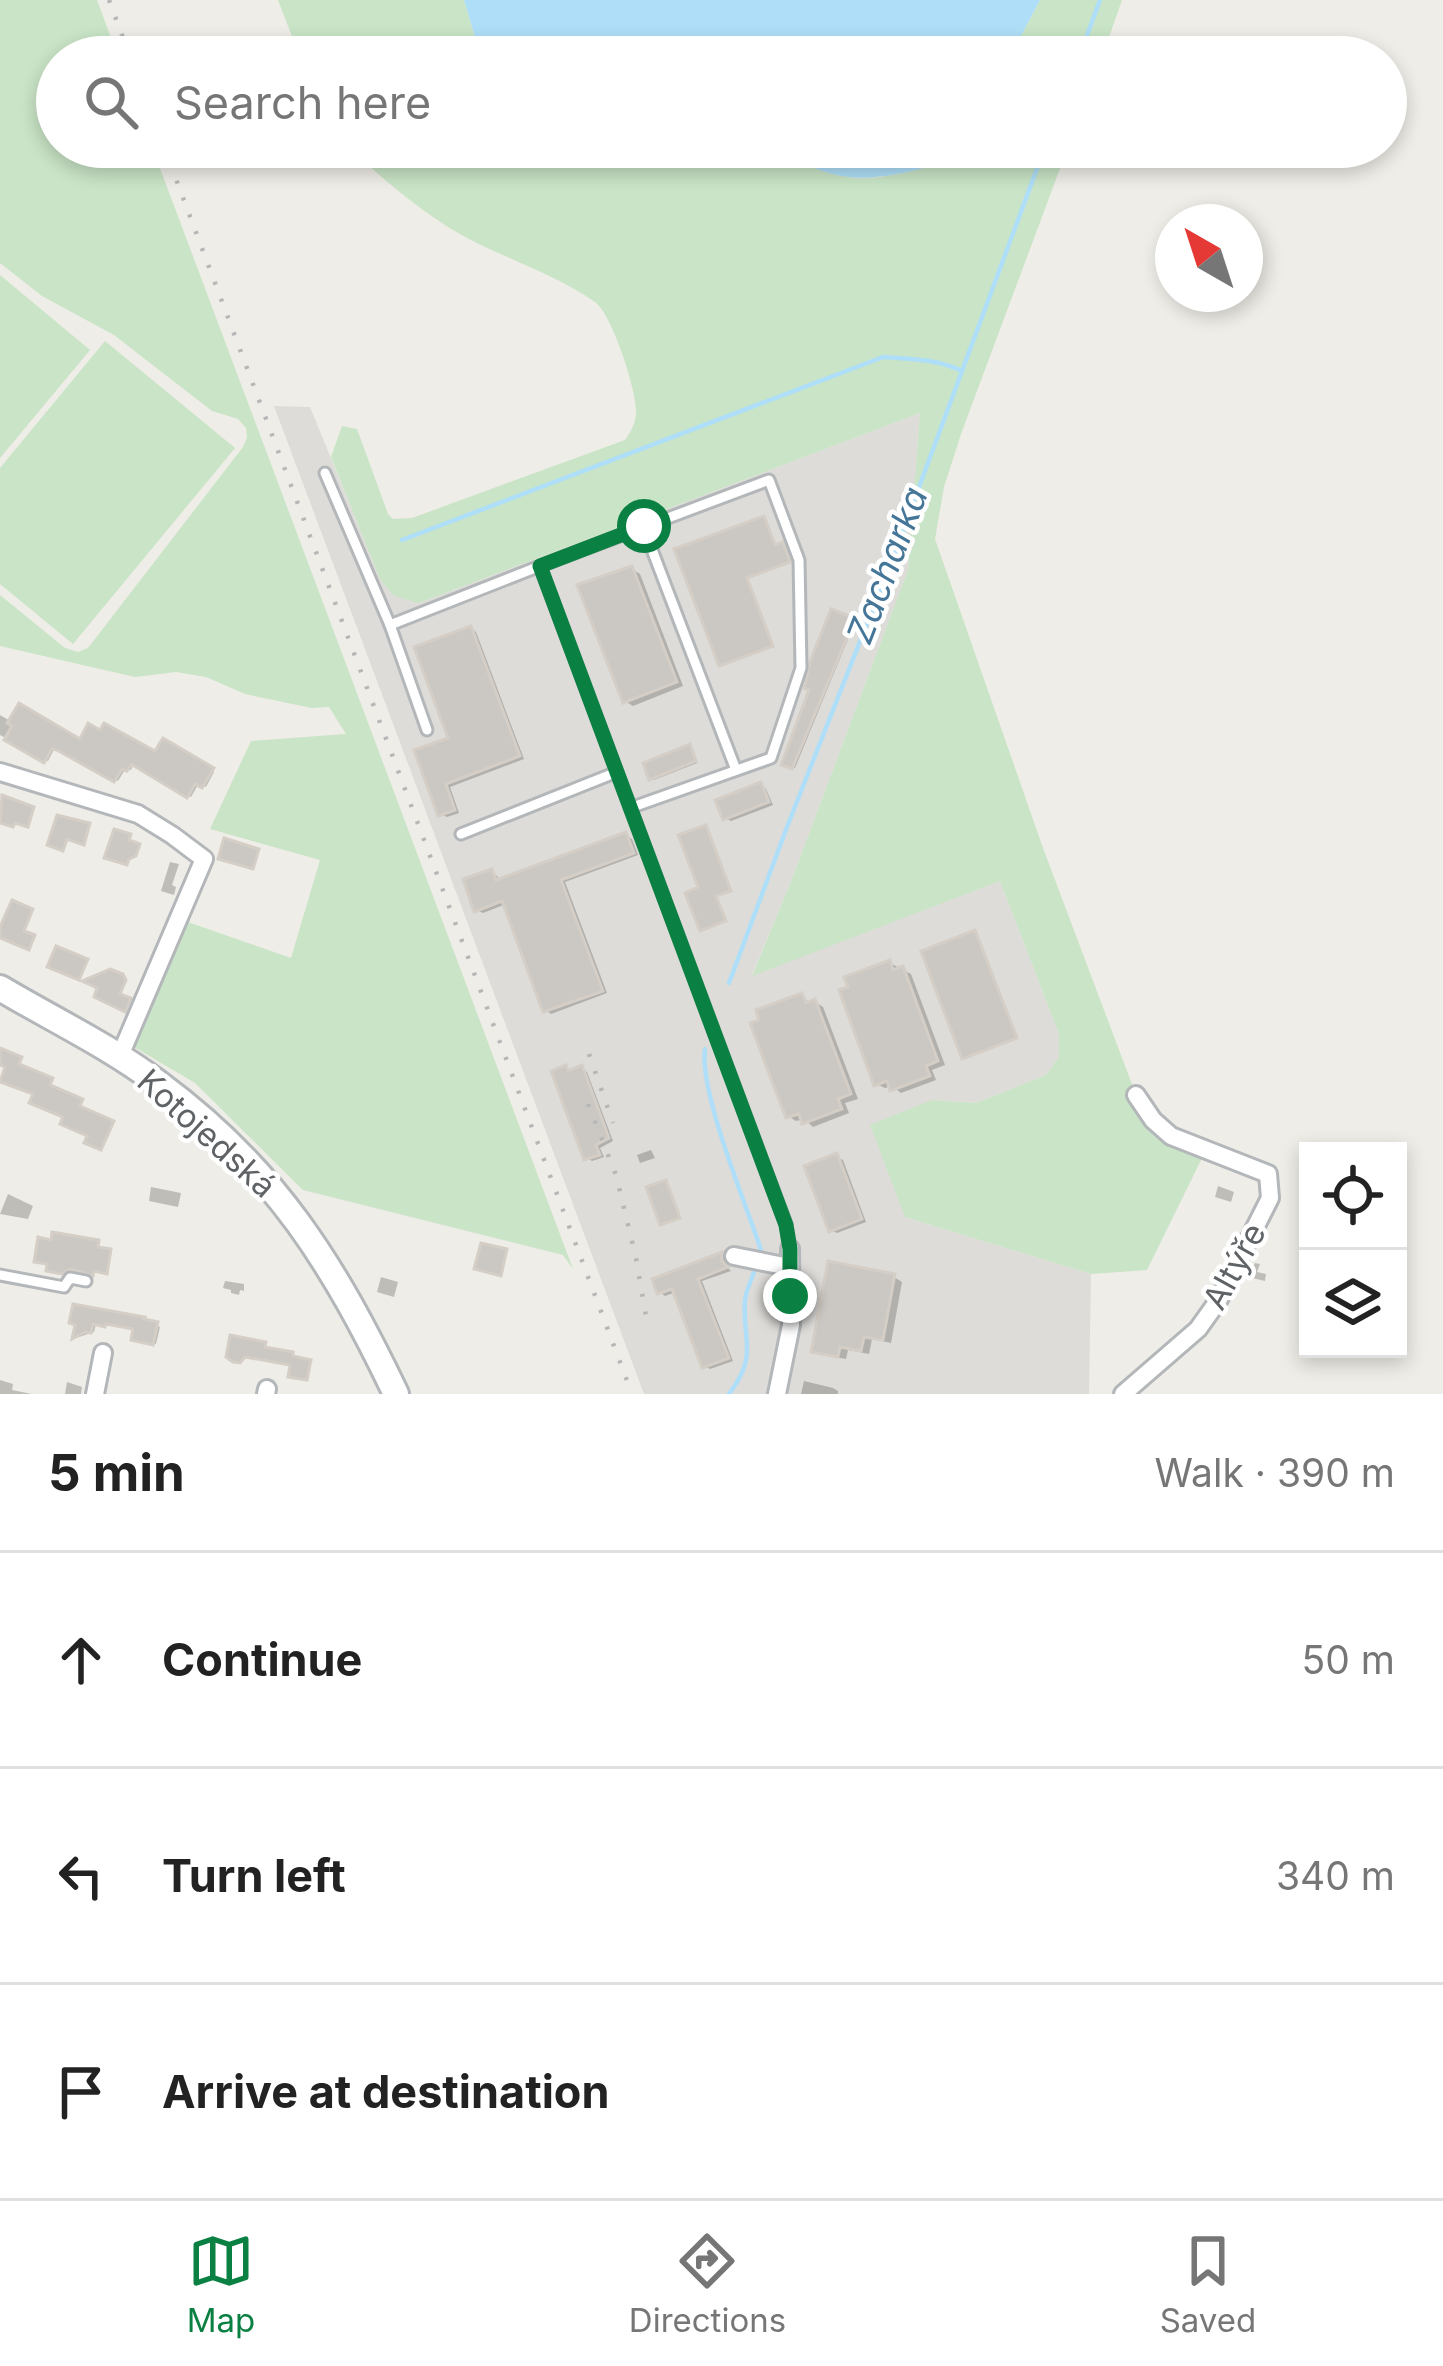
<!DOCTYPE html>
<html lang="en">
<head>
<meta charset="utf-8">
<style>
  :root { --surface:#fff; --page:#f6f6f6; --text:#222; --muted:#767676; --line:#e0e0e0; --accent:#0b8043 }
  body { margin:0; font-family:Inter,sans-serif; background:var(--page); color:var(--text) }
  .controls { position:absolute; right:36px; bottom:36px; display:grid; overflow:hidden; border-radius:0px; box-shadow:0 6px 18px #0003 }
  .controls button { width:108px; height:108px; display:grid; place-items:center; padding:0; border:0; border-bottom:3px solid var(--line); background:var(--surface); color:var(--text); font:60px sans-serif }
  .compass { position:absolute; left:1155px; top:204px; width:108px; height:108px; border-radius:50%; background:var(--surface); box-shadow:0 6px 18px #0003; rotate:321deg }
  .stop { position:absolute; width:36px; height:36px; margin:-27px; border:9px solid #0b8043; border-radius:50%; background:#fff }
  .stop.end { background:#0b8043; border-color:#fff; box-shadow:0 3px 12px #0008 }
  .list { margin:0; padding:0; list-style:none }
  h2 { display:flex; justify-content:space-between; align-items:center; height:156px; margin:0; padding:0 48px; font-size:51px }
  h2 small { font-size:39px; font-weight:400; color:var(--muted) }
  .list li { display:grid; grid-template-columns:78px 1fr auto; gap:36px; align-items:center; box-sizing:border-box; height:216px; padding:0 48px; border-top:3px solid var(--line) }
  .list b { display:block; font-size:45px; white-space:nowrap }
  .list em { font-size:39px; font-style:normal; color:var(--muted) }
  .icon { flex:none; width:66px; height:66px; fill:none; stroke:currentColor; stroke-width:2; stroke-linecap:round; stroke-linejoin:round }
  .map { position:relative; flex:none; width:1443px; height:1394px; overflow:hidden }
  .search { position:absolute; background:var(--surface); box-shadow:0 6px 18px #0003; left:36px; right:36px; top:36px; height:132px; display:flex; align-items:center; gap:30px; box-sizing:border-box; padding:0 42px; border-radius:66px; color:var(--muted); font-size:45px }
  .sheet { height:804px; background:var(--surface) }
  nav { display:flex; justify-content:space-around; align-items:center; box-sizing:border-box; height:168px; border-top:3px solid var(--line); background:var(--surface); font-size:33px; color:var(--muted) }
  nav a { display:grid; justify-items:center; gap:6px }
  nav .on { color:var(--accent) }
  .map>svg:first-child { display:block }
  .industrial { fill:#dedcd9 }
  .green { fill:#c9e4c6 }
  .water { fill:#afdff8 }
  .shadow { fill:#0003 }
  .lines { fill:none; stroke-linecap:round; stroke-linejoin:round }
  .stream { stroke:#afdff8; stroke-width:4.5 }
  .building { fill:#cbc8c4; stroke:#d4cec6; stroke-width:3 }
  .service-casing { stroke:#b4b7ba; stroke-width:15 }
  .minor-casing { stroke:#b4b7ba; stroke-width:22 }
  .secondary-casing { stroke:#b3b7ba; stroke-width:30 }
  .service { stroke:#fff; stroke-width:9 }
  .minor { stroke:#fff; stroke-width:16 }
  .secondary { stroke:#fff; stroke-width:24 }
  .rail { stroke:#b5b6b6; stroke-width:4.5; stroke-dasharray:3 15; stroke-linecap:butt }
  .route { stroke:#0b8043; stroke-width:15 }
  .labels { text-anchor:middle; stroke-width:9; stroke-linejoin:round; paint-order:stroke }
  .street-label { font-size:33px; fill:#5f6366; stroke:#fff }
  .water-label { font-size:36px; font-style:italic; fill:#457698; stroke:#fff }
</style>
</head>
<body>
<div class="map">
<svg width="1443" height="1394" viewBox="0 0 1443 1394">
  <rect width="100%" height="100%" fill="#efede7"/>
  <path class="industrial" d="M 274,406 L 310,407 L 380,578 L 419,603 L 920,413 L 908,570 L 792,879 L 752,975 L 1000,881 L 1059,1034 L 1059,1057 L 1046,1075 L 976,1103 L 932,1100 L 905,1217 L 1091,1274 L 1089,1394 L 644,1394 Z"/>
  <g class="green">
    <path d="M 0,0 L 97,0 L 118,57 L 57,57 L 57,147 L 152,147 L 573,1269 L 563,1255 L 303,1190 L 195,1083 L 129,1044 L 182,920 L 291,958 L 320,860 L 210,829 L 251,741 L 346,734 L 329,707 L 312,708 L 245,694 L 206,677 L 176,672 L 135,677 L 0,646 L 0,595 L 65,648 L 78,652 L 88,648 L 243,447 L 247,438 L 246,428 L 238,419 L 212,411 L 114,335 L 42,296 L 0,263 Z"/>
    <path d="M 278,0 L 464,0 L 481,57 L 300,57 Z"/>
    <path d="M 1040,0 L 1122,0 L 1102,57 L 1010,57 Z"/>
    <path d="M 351,147 L 779,147 L 783,151 C 801,158 837,177 855,178 C 879,180 949,167 963,147 L 1068,147 L 961,434 L 944,487 L 935,539 L 1043,848 L 1136,1095 L 1203,1156 L 1147,1270 L 1091,1274 L 905,1217 L 870,1125 L 932,1100 L 976,1103 L 1046,1075 L 1059,1057 L 1059,1034 L 1000,881 L 752,976 L 792,879 L 908,570 L 920,413 L 419,603 L 394,596 L 380,579 L 331,457 L 342,426 L 357,429 L 388,514 L 393,519 L 412,518 L 625,440 C 631,432 635,424 636,414 C 638,393 612,314 595,302 C 556,275 510,260 469,239 C 434,221 377,177 351,147 Z"/>
    <path d="M 0,275 L 90,350 L 0,458 Z"/>
    <path d="M 105,341 L 235,448 L 73,644 L 0,584 L 0,468 Z"/>
  </g>
  <g class="water">
    <path d="M 464,0 L 1040,0 L 1010,57 L 481,57 Z"/>
    <path d="M 779,147 L 963,147 C 948,169 873,181 848,177 C 824,174 797,162 779,147 Z"/>
  </g>
  <g class="shadow">
    <path d="M 632,569 L 640,574 L 683,686 L 633,706 L 625,701 Z"/>
    <path d="M 833,613 L 855,622 L 795,768 L 786,764 L 813,689 Z"/>
    <path d="M 471,629 L 476,632 L 524,759 L 450,787 L 459,813 L 447,817 L 441,814 Z"/>
    <path d="M 0,715 L 12,722 L 81,743 L 156,755 L 164,742 L 214,772 L 206,787 L 199,783 L 191,797 L 134,763 L 131,770 L 126,768 L 118,781 L 63,750 L 55,748 L 48,761 L 0,735 Z"/>
    <path d="M 689,748 L 697,763 L 654,780 L 651,778 Z"/>
    <path d="M 761,785 L 766,789 L 773,805 L 731,821 L 725,818 Z"/>
    <path d="M 626,836 L 632,839 L 638,855 L 565,882 L 607,993 L 551,1014 L 546,1010 L 506,904 L 483,913 L 477,910 L 492,872 L 497,876 L 500,882 Z"/>
    <path d="M 170,862 L 179,864 L 172,885 L 176,887 L 174,895 L 161,891 Z"/>
    <path d="M 890,963 L 911,974 L 945,1065 L 932,1070 L 936,1080 L 901,1093 L 892,1086 L 885,1088 L 876,1084 L 852,989 Z"/>
    <path d="M 802,996 L 811,1004 L 815,1002 L 823,1007 L 858,1099 L 845,1103 L 849,1113 L 813,1127 L 804,1119 L 796,1121 L 788,1116 Z"/>
    <path d="M 566,1069 L 573,1072 L 582,1069 L 587,1072 L 613,1141 L 600,1148 L 604,1157 L 592,1161 L 587,1158 Z"/>
    <path d="M 651,1150 L 655,1158 L 640,1163 L 637,1155 Z"/>
    <path d="M 837,1157 L 843,1160 L 866,1222 L 837,1233 L 831,1230 Z"/>
    <path d="M 1218,1186 L 1234,1192 L 1231,1202 L 1215,1197 Z"/>
    <path d="M 151,1187 L 181,1193 L 178,1207 L 149,1201 Z"/>
    <path d="M 8,1194 L 33,1206 L 28,1219 L 0,1214 Z"/>
    <path d="M 1398,1197 L 1406,1199 L 1398,1223 Z"/>
    <path d="M 722,1256 L 727,1259 L 727,1267 L 731,1271 L 702,1281 L 733,1361 L 710,1369 L 705,1366 L 676,1292 L 665,1296 L 660,1292 Z"/>
    <path d="M 1255,1263 L 1260,1264 L 1257,1272 L 1266,1274 L 1265,1281 L 1248,1277 Z"/>
    <path d="M 381,1277 L 398,1282 L 394,1297 L 377,1292 Z"/>
    <path d="M 894,1277 L 902,1282 L 891,1343 L 872,1339 L 869,1354 L 848,1350 L 846,1359 L 822,1355 L 814,1350 Z"/>
    <path d="M 225,1281 L 244,1284 L 244,1291 L 240,1290 L 239,1295 L 231,1293 L 231,1290 L 223,1288 Z"/>
    <path d="M 147,1321 L 160,1327 L 156,1344 L 137,1340 L 136,1329 L 108,1323 L 108,1326 L 96,1324 L 94,1332 L 76,1338 L 78,1324 Z"/>
    <path d="M 0,1380 L 13,1384 L 12,1390 L 32,1394 L 0,1394 Z"/>
    <path d="M 804,1381 L 833,1388 L 838,1391 L 838,1394 L 801,1394 Z"/>
    <path d="M 67,1382 L 82,1387 L 81,1394 L 65,1394 Z"/>
  </g>
  <g class="lines">
    <g class="stream">
      <path d="M 1079,57 L 1100,0"/>
      <path d="M 402,540 L 883,357 C 911,359 937,359 962,371"/>
      <path d="M 729,983 L 787,827 L 892,560 L 1045,147"/>
      <path d="M 705,1049 C 699,1092 746,1204 761,1250"/>
      <path d="M 729,1394 C 759,1354 742,1342 745,1300 C 746,1291 751,1281 754,1272"/>
    </g>
  </g>
  <g class="building">
    <path d="M 764,516 L 775,545 L 783,542 L 790,562 L 747,578 L 773,646 L 719,666 L 674,549 Z"/>
    <path d="M 632,566 L 677,682 L 623,703 L 577,585 Z"/>
    <path d="M 831,609 L 855,618 L 792,769 L 781,765 L 809,690 L 804,688 L 810,662 Z"/>
    <path d="M 471,626 L 520,756 L 446,784 L 455,810 L 438,816 L 414,750 L 448,738 L 414,647 Z"/>
    <path d="M 19,703 L 80,739 L 88,723 L 100,730 L 104,723 L 155,751 L 163,738 L 214,768 L 202,788 L 195,784 L 187,798 L 131,764 L 127,771 L 122,769 L 114,782 L 57,750 L 52,749 L 44,763 L 4,740 L 12,726 L 7,723 Z"/>
    <path d="M 690,744 L 696,761 L 649,780 L 643,763 Z"/>
    <path d="M 761,782 L 769,802 L 723,820 L 715,800 Z"/>
    <path d="M 2,795 L 34,807 L 28,827 L 15,823 L 13,827 L 0,823 Z"/>
    <path d="M 57,815 L 90,823 L 84,845 L 67,839 L 63,851 L 47,845 Z"/>
    <path d="M 706,825 L 731,891 L 716,896 L 726,921 L 700,931 L 685,893 L 698,887 L 678,835 Z"/>
    <path d="M 114,829 L 131,834 L 129,840 L 140,844 L 136,856 L 129,859 L 127,865 L 104,858 Z"/>
    <path d="M 626,832 L 634,853 L 561,880 L 603,991 L 543,1012 L 502,901 L 474,912 L 463,879 L 492,869 L 496,880 Z"/>
    <path d="M 224,838 L 259,849 L 253,869 L 218,859 Z"/>
    <path d="M 12,900 L 33,909 L 24,931 L 35,935 L 29,950 L 0,938 L 0,927 Z"/>
    <path d="M 975,930 L 1017,1038 L 962,1059 L 921,951 Z"/>
    <path d="M 56,946 L 88,959 L 79,980 L 47,967 Z"/>
    <path d="M 890,960 L 893,970 L 903,966 L 938,1061 L 926,1066 L 930,1076 L 890,1091 L 887,1081 L 874,1086 L 839,990 L 848,987 L 844,977 Z"/>
    <path d="M 110,969 L 123,974 L 126,980 L 120,994 L 131,998 L 125,1012 L 94,997 L 97,988 L 82,981 Z"/>
    <path d="M 802,993 L 806,1003 L 815,999 L 851,1094 L 838,1099 L 842,1109 L 802,1124 L 799,1114 L 786,1118 L 750,1023 L 759,1020 L 756,1010 Z"/>
    <path d="M 0,1048 L 22,1057 L 19,1064 L 53,1078 L 50,1085 L 83,1099 L 80,1106 L 114,1121 L 101,1150 L 84,1143 L 87,1136 L 60,1124 L 63,1117 L 29,1103 L 33,1094 L 0,1082 L 5,1067 L 0,1065 Z"/>
    <path d="M 566,1065 L 568,1071 L 582,1065 L 609,1138 L 596,1145 L 600,1155 L 584,1160 L 551,1071 Z"/>
    <path d="M 837,1153 L 862,1219 L 829,1232 L 804,1166 Z"/>
    <path d="M 666,1180 L 680,1218 L 660,1225 L 646,1187 Z"/>
    <path d="M 52,1232 L 99,1240 L 98,1247 L 111,1249 L 107,1274 L 94,1271 L 93,1276 L 70,1269 L 62,1274 L 46,1271 L 47,1264 L 34,1262 L 38,1237 L 51,1240 Z"/>
    <path d="M 481,1243 L 507,1249 L 501,1276 L 474,1269 Z"/>
    <path d="M 722,1252 L 722,1261 L 728,1267 L 698,1279 L 729,1358 L 702,1368 L 672,1289 L 657,1294 L 652,1279 Z"/>
    <path d="M 828,1261 L 895,1274 L 883,1340 L 864,1337 L 861,1351 L 840,1347 L 838,1357 L 811,1352 Z"/>
    <path d="M 73,1304 L 145,1317 L 144,1319 L 158,1322 L 153,1345 L 131,1340 L 133,1329 L 106,1324 L 105,1327 L 93,1324 L 91,1333 L 85,1332 L 72,1339 L 75,1325 L 69,1323 Z"/>
    <path d="M 230,1335 L 266,1342 L 265,1347 L 293,1352 L 293,1356 L 311,1360 L 307,1380 L 288,1377 L 290,1365 L 245,1357 L 240,1363 L 233,1362 L 226,1357 Z"/>
  </g>
  <g class="lines">
    <defs>
      <g id="service">
        <path d="M 325,473 L 390,625 L 540,566"/>
        <path d="M 643,526 L 736,770"/>
        <path d="M 390,625 L 427,730"/>
        <path d="M 630,808 L 771,758 L 801,668 L 799,560 L 769,480 L 540,566 L 786,1224 L 790,1249"/>
        <path d="M 461,834 L 617,772"/>
        <path d="M 0,1275 L 64,1287 L 70,1278 L 86,1281"/>
      </g>
      <g id="minor">
        <path d="M 0,772 L 138,814 L 172,835 L 204,859 L 119,1058"/>
        <path d="M 734,1256 L 789,1267"/>
        <path d="M 95,1394 L 103,1353"/>
        <path d="M 266,1394 L 267,1389"/>
        <path d="M 777,1394 L 791,1325 L 790,1249"/>
        <path d="M 1123,1394 L 1198,1329 L 1218,1301 L 1270,1198 L 1268,1174 L 1171,1136 L 1153,1120 L 1136,1095"/>
      </g>
      <path id="secondary" d="M 0,988 C 52,1019 109,1046 158,1083 C 276,1170 334,1265 396,1394"/>
    </defs>
    <use href="#service" class="service-casing"/>
    <use href="#minor" class="minor-casing"/>
    <use href="#secondary" class="secondary-casing"/>
    <use href="#service" class="service"/>
    <use href="#minor" class="minor"/>
    <use href="#secondary" class="secondary"/>
    <g class="rail">
      <path d="M 109,0 L 130,57"/>
      <path d="M 164,147 L 632,1394"/>
      <path d="M 589,1054 L 613,1123"/>
      <path d="M 588,1104 L 616,1175 L 636,1258 L 647,1322"/>
    </g>
  </g>
  <g class="lines">
    <path class="route" d="M 644,526 L 540,566 L 786,1225 L 790,1249 L 790,1296"/>
  </g>
  <g class="labels">
    <g class="street-label">
      <text transform="translate(207 1133) rotate(42)" y="12">Kotojedská</text>
      <text transform="translate(1234 1266) rotate(-61)" y="12">Altýře</text>
    </g>
    <g class="water-label">
      <text transform="translate(887 565) rotate(-69)" y="13">Zacharka</text>
    </g>
  </g>
</svg>
<div class="controls">
<button><svg class="icon" aria-label="locate" viewBox="0 0 24 24"><circle cx="12" cy="12" r="6"/><path d="M12 2v4M12 18v4M2 12h4M18 12h4"/></svg></button>
<button><svg class="icon" aria-label="layers" viewBox="0 0 24 24"><path d="M12 4l9 5-9 5-9-5zM3 14l9 5 9-5"/></svg></button>
</div>
<svg class="compass" viewBox="-18 -18 36 36"><path d="M0-13l5 13h-10z" fill="#e53935"/><path d="M0 13l5-13h-10z" fill="#767676"/></svg>
<div class="stop" style="left:644px;top:526px"></div>
<div class="stop end" style="left:790px;top:1296px"></div>
<div class="search"><svg class="icon" aria-label="search" viewBox="0 0 24 24"><circle cx="10" cy="10" r="6"/><path d="M15 15l6 6"/></svg>Search here</div>
</div>
<section class="sheet">
<h2>5 min<small>Walk · 390 m</small></h2>
<ul class="list">
<li><svg class="icon" aria-label="ahead" viewBox="0 0 24 24"><path d="M12 20V5M6 11l6-6 6 6"/></svg><div><b>Continue</b></div><em>50 m</em></li>
<li><svg class="icon" aria-label="left" viewBox="0 0 24 24"><path d="M17 20v-9H6M10 6l-5 5 5 5"/></svg><div><b>Turn left</b></div><em>340 m</em></li>
<li><svg class="icon" aria-label="arrive" viewBox="0 0 24 24"><path d="M6 21V4h12l-3 4 3 4H6"/></svg><div><b>Arrive at destination</b></div></li>
</ul>
</section>
<nav>
<a class="on"><svg class="icon" aria-label="map" viewBox="0 0 24 24"><path d="M3 6l6-2 6 2 6-2v14l-6 2-6-2-6 2zM9 4v14M15 6v14"/></svg>Map</a>
<a><svg class="icon" aria-label="directions" viewBox="0 0 24 24"><path d="M12 3l9 9-9 9-9-9zM9 14v-3h6M13 9l2 2-2 2"/></svg>Directions</a>
<a><svg class="icon" aria-label="saved" viewBox="0 0 24 24"><path d="M7 4h10v16l-5-4-5 4z"/></svg>Saved</a>
</nav>
</body>
</html>
